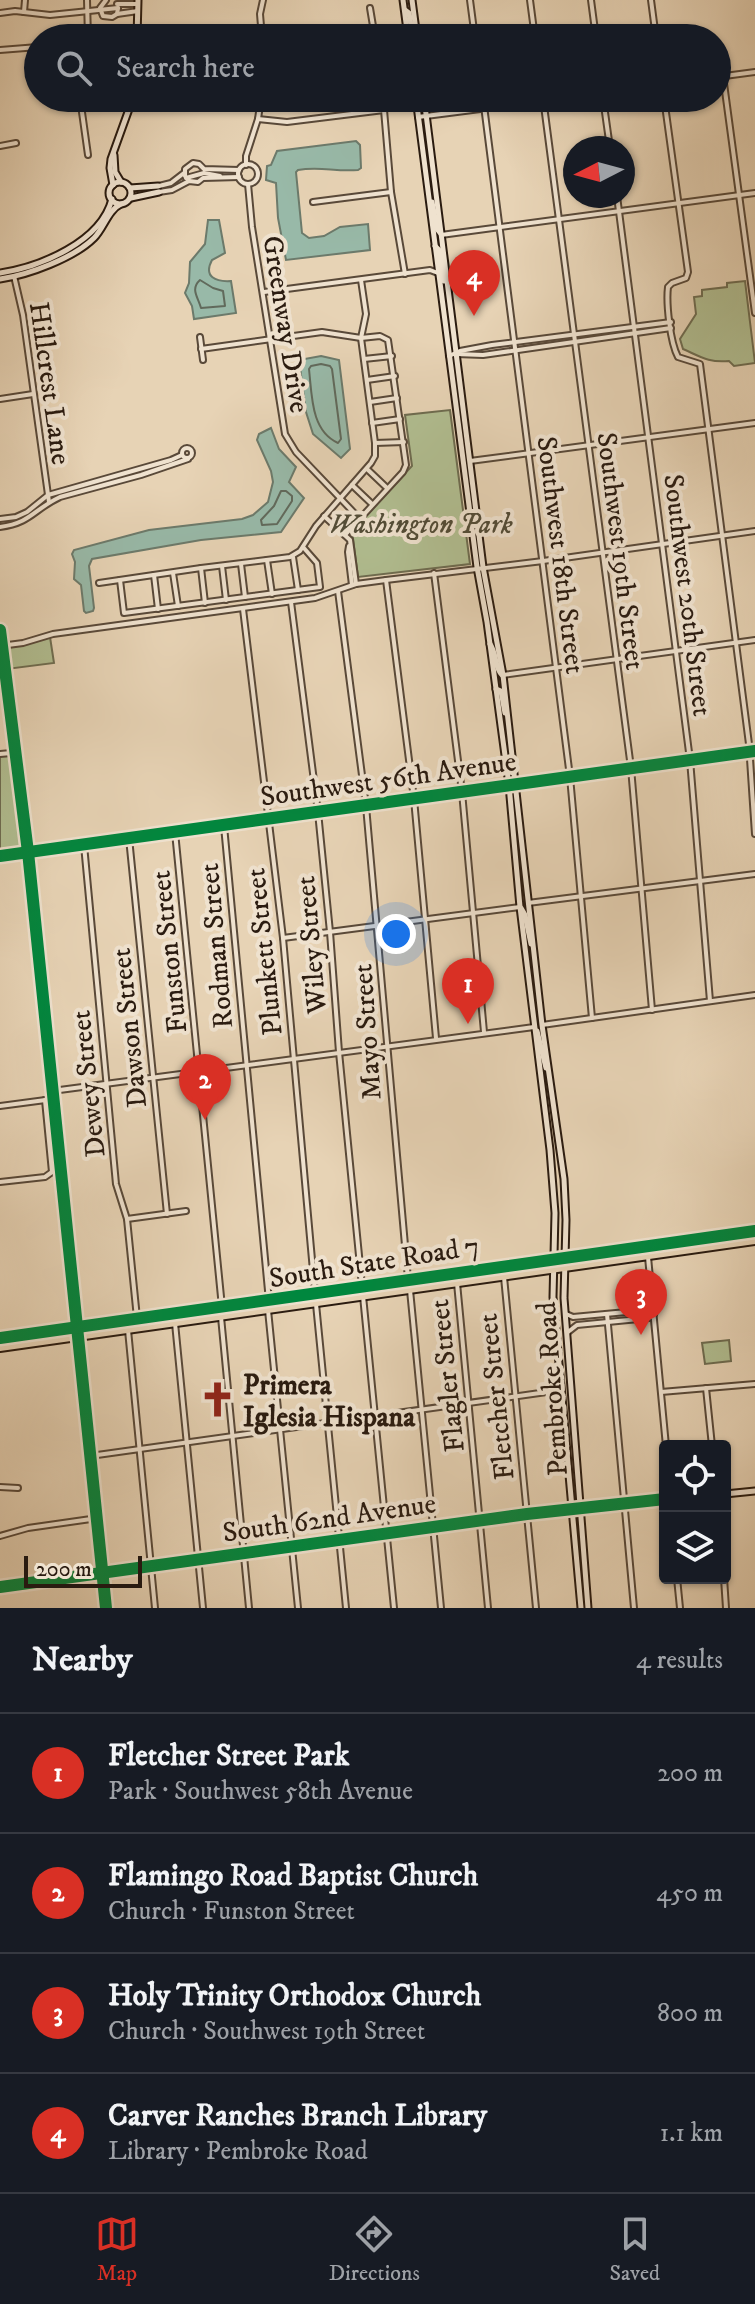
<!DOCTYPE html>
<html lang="en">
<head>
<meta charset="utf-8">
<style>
  :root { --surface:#171b24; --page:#242831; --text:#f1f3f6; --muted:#9ea1a6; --line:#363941; --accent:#d93025 }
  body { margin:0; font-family:"IM FELL DW Pica",serif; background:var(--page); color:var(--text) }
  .controls { position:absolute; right:24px; bottom:24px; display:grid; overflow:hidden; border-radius:8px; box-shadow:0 2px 6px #0004 }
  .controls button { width:72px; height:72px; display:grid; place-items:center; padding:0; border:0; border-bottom:2px solid var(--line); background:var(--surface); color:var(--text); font:40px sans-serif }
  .compass { position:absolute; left:563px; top:136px; width:72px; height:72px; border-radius:50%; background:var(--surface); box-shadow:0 2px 6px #0004; rotate:264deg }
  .scale { position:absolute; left:24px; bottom:20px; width:118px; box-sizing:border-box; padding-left:8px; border:4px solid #2a1b10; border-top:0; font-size:22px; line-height:28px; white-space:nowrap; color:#2a1b10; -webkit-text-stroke:6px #efe2cf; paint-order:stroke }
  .you { position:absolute; left:396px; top:934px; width:28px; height:28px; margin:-20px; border:6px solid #fff; border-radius:50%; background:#1a73e8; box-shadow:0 0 0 12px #1a73e833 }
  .badge { display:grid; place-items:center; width:52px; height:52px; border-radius:50%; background:var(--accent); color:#fff; font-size:26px; font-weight:700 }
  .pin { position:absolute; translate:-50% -66px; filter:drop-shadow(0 2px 4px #0008) }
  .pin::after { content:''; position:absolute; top:42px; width:28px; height:24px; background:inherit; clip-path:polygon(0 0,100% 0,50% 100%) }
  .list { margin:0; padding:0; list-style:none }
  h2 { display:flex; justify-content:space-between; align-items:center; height:104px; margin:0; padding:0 32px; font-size:34px }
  h2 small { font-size:26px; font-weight:400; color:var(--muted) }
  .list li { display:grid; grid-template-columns:52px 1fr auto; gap:24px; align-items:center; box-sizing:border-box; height:120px; padding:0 32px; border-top:2px solid var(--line) }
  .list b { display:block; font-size:30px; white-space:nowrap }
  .list p { margin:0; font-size:26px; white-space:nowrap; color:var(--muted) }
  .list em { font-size:26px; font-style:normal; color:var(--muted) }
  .icon { flex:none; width:44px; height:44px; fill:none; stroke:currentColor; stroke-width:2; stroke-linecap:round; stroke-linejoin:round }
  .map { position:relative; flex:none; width:755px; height:1608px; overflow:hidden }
  .search { position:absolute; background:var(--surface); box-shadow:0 2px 6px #0004; left:24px; right:24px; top:24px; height:88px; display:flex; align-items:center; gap:20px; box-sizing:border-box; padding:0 28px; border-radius:44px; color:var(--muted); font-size:30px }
  .sheet { height:584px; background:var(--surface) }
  nav { display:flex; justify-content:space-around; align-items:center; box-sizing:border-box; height:112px; border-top:2px solid var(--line); background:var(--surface); font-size:22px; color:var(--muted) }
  nav a { display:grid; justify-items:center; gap:4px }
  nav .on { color:var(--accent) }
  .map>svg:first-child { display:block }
  .green { fill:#b1be91; stroke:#6e6c50; stroke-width:2 }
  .water { fill:#98b9a8; stroke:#6c7a6b; stroke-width:2 }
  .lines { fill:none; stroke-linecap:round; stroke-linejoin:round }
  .shore { stroke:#616a5c; stroke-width:2 }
  .street-casing { stroke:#594939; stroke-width:8 }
  .secondary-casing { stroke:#2a1b10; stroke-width:9 }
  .primary-casing { stroke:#2a1b10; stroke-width:10 }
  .street { stroke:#efe2cf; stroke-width:4 }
  .secondary { stroke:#efe2cf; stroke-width:5 }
  .primary { stroke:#e7d3b5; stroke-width:6 }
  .cycleway-casing { stroke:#efe2cf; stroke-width:17 }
  .cycleway { stroke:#00873e; stroke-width:12 }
  .labels { text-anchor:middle; stroke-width:8; stroke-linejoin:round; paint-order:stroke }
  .street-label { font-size:28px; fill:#2a1b10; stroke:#efe2cf }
  .park-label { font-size:28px; font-style:italic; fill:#524c37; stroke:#efe2cf }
  .poi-label { font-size:28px; font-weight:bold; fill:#2a1b10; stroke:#efe2cf; text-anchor:start }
</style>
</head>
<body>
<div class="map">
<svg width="755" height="1608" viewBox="0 0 755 1608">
  <rect width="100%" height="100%" fill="#e7d3b5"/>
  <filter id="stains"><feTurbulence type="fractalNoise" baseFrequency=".0025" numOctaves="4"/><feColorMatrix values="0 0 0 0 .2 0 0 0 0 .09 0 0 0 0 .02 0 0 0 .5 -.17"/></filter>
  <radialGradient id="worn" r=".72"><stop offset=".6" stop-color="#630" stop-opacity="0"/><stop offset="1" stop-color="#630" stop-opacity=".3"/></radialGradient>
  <g class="green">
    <path d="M 745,281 L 755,363 L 734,366 L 729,361 C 709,363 701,357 683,349 L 680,339 L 696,314 L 694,297 L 702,296 L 702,290 L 727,287 L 727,283 Z"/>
    <path d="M 450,410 L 470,564 L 358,577 L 352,531 L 412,466 L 405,415 Z"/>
    <path d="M 50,637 L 54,663 L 7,669 L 5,653 L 7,648 L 27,644 Z"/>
    <path d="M 10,754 L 14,756 L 25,846 L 20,851 L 0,854 L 0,756 Z"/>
    <path d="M 729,1340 L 731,1361 L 705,1364 L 702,1343 Z"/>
  </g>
  <g class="water">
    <path d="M 356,141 L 360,145 L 361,168 L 358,170 C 335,172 320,166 298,170 L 296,172 L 302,233 L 309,238 L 324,236 L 340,227 L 368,224 L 370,250 L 286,260 L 278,218 L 276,183 L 266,180 L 267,166 L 271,165 L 277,151 Z"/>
    <path d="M 208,220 L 219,220 L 225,253 L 212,260 C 203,277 216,282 231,281 L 236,313 L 194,319 L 192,306 L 185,293 L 189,283 L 190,262 L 205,244 Z"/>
    <path d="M 321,356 L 339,360 L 350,449 L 341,458 L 313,434 L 306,412 L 299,360 Z"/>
    <path d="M 271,428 L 279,449 L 296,467 L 289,482 L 304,498 L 281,532 L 201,540 L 92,559 L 89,566 L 94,608 L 93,611 L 86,613 L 84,611 L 81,585 L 74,579 L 75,562 L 72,554 L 74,550 L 149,530 L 242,519 L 253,515 L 268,502 L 273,482 L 271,471 L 257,440 L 259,434 Z"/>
  </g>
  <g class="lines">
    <g class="shore">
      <path d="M 200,280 L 213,288 L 223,291 L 225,306 L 201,308 C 198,297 190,289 200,280 Z"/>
      <path d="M 321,364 L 330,366 L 332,369 L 341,439 L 338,443 C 311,431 312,396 309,369 L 311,366 Z"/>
      <path d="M 281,491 L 286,491 L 292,496 L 292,501 L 277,524 L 262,525 L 261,520 L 274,506 Z"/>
    </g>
    <defs>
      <g id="street">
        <path d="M 87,0 L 88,38"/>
        <path d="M 106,0 L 100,8 L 103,16 L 112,17 L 117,14 L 118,8"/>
        <path d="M 470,0 L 475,38"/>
        <path d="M 530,0 L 535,38"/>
        <path d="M 591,0 L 596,38"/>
        <path d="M 651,0 L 656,38"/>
        <path d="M 117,4 L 138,4"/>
        <path d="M 370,8 L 375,38"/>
        <path d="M 24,12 L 25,0"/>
        <path d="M 0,13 L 15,11 L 50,15 L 118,8"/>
        <path d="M 117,14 L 138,11"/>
        <path d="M 262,38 L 260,14 L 263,0"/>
        <path d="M 294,38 L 373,28"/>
        <path d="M 0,50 L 38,47"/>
        <path d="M 723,76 L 755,313"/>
        <path d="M 717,77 L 755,72"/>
        <path d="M 80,98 L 88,155"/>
        <path d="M 383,98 L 391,192 L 405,274"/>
        <path d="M 483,98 L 570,777 L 592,1018"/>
        <path d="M 543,98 L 631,768 L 652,1010"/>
        <path d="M 603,98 L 610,148"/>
        <path d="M 664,98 L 688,272 L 686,278 L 672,283 L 668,287 C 666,303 670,342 678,357 L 700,364 L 749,744 L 755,834"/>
        <path d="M 418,117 L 565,98"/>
        <path d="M 258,119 L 287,122 L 384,110"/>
        <path d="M 0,146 L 16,143"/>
        <circle cx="248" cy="174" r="10"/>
        <path d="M 246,165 L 246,156 L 258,119 L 261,98"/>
        <path d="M 186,178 L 204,173 L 220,176"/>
        <path d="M 189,181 L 185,176 L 185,169 L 193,163 L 199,164 L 204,169 L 239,170"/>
        <path d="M 248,184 L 252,227 L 285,434 L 296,452 L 359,518"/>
        <path d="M 159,186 L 171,183 L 184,173"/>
        <path d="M 159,192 L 172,190 L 189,181 L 198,182 L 203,178 L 239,177"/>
        <path d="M 617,196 L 690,760 L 710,1001"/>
        <path d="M 313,202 L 391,192"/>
        <path d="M 441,235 L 755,193"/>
        <path d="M 14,276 L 23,315 L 49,502"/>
        <path d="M 264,292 L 430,270 L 438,273"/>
        <path d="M 200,337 L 203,360"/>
        <path d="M 201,349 L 322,332 L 361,338 L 380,336 L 388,340 L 406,465 L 403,472 L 345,535"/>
        <path d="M 456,354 L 483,355 L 671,328"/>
        <path d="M 449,356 L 460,351 L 492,345 L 671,322"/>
        <path d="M 364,359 L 392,356"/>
        <path d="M 367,380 L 395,376"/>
        <path d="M 0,399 L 33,394"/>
        <path d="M 370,402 L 397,398"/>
        <path d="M 372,423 L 400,419"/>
        <path d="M 375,443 L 404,442"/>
        <circle cx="187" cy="453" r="5"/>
        <path d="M 470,461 L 755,423"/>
        <path d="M 367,469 L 387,488"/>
        <path d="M 352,485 L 372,504"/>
        <path d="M 324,516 L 350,540 L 356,584"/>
        <path d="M 0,519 L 16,517 L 27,512 L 48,495 L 171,460 L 182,455"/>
        <path d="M 0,527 C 31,523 34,509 60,497 L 141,475 L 188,459"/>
        <path d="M 349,546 L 348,552 L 352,585"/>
        <path d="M 293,557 L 298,590"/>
        <path d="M 267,560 L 272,594"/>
        <path d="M 241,564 L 245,597"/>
        <path d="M 222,566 L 226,600"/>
        <path d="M 201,568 L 205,603"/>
        <path d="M 173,573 L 178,606"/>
        <path d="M 434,573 L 462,792 L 484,1032"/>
        <path d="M 154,575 L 158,609"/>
        <path d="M 120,580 L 124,613 L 320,587 L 317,563 L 303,547"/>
        <path d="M 386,580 L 414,799 L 436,1038"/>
        <path d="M 99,583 L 201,568 L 290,557 L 300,551 L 316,526 L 371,463 L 375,456 L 375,443 L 361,338 L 366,314 L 361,280"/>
        <path d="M 338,591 L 366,806 L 408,1279"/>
        <path d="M 291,602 L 318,812 L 330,932 L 339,1052 L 362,1286"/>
        <path d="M 243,609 L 283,938 L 315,1293"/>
        <path d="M 0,646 L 23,643 L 53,634 L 315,598 L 356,584 L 386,580 L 543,561 L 755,531"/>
        <path d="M 503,675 L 755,640"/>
        <path d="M 0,754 L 11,753 L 14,750"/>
        <path d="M 224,826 L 269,1301"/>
        <path d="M 175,832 L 222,1307"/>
        <path d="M 129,838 L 167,1214"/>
        <path d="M 84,845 L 116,1184 L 127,1219 L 137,1318"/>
        <path d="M 528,903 L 755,874"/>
        <path d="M 283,938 L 520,907"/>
        <path d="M 542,1025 L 755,995"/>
        <path d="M 52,1091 L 534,1027"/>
        <path d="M 0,1106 L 53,1099"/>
        <path d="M 0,1182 L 45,1177 L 52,1172 L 45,1100"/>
        <path d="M 127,1219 L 186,1211"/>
        <path d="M 648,1257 L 666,1446"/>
        <path d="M 504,1277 L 536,1608"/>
        <path d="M 457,1283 L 488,1608"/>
        <path d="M 410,1290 L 441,1608"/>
        <path d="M 363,1296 L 394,1608"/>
        <path d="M 316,1304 L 346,1608"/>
        <path d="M 268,1310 L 298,1608"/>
        <path d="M 566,1314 L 573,1317 L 648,1310 L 654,1314"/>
        <path d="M 607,1314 L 634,1608"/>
        <path d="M 221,1317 L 249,1608"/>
        <path d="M 175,1323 L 203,1608"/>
        <path d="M 128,1330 L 155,1608"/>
        <path d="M 568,1332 L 577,1325 L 649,1318 L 654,1314"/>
        <path d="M 706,1388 L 712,1446"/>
        <path d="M 661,1392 L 755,1384"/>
        <path d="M 90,1456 L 561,1390"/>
        <path d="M 0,1487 L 18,1488"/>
        <path d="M 0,1536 L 28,1528 L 98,1518"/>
        <path d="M 677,1578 L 680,1608"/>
        <path d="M 724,1578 L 726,1608"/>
      </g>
      <g id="secondary">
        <path d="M 403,0 L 408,38"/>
        <path d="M 412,0 L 417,38"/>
        <path d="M 405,10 L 409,13 L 413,38"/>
        <path d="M 137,38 L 138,0"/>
        <path d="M 416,98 L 477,567 L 487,622 L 509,785 L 520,907 L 550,1150 L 555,1213 L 553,1297 L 581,1608"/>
        <path d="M 424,98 L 483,567 L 503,675 L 542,1025 L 564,1179 L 566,1220 L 564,1298 L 588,1608"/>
        <path d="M 114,155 L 115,172 L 121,182"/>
        <circle cx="120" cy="193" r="11"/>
        <path d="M 113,185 L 110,168 L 111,159 L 133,98"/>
        <path d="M 130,188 L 158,186"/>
        <path d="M 131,198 L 159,192"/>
        <path d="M 432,202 L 437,229 L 441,234"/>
        <path d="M 435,246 L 439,250 L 444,281"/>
        <path d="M 0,273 C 40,267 101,242 112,199"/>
        <path d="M 0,279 C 28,275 74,258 94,238 C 104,228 108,210 121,204"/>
        <path d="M 0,630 L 28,852 L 106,1608"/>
        <path d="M 490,644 C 497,654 494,667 502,675"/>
        <path d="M 496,689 L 501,691 L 505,713"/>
        <path d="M 0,856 L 755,751"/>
        <path d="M 521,908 L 525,915 L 531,944"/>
        <path d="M 537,1031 L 546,1068"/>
        <path d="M 725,1494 L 755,1491"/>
        <path d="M 0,1587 L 527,1514 L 665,1499"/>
      </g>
      <g id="primary">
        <path d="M 0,1338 L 755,1231"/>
        <path d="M 0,1348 L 755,1241"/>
      </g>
    </defs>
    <use href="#street" class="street-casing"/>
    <use href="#secondary" class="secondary-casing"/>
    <use href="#primary" class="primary-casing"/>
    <use href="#street" class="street"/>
    <use href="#secondary" class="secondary"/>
    <use href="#primary" class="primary"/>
    <defs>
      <g id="cycleway">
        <path d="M 0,630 L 28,852 L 106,1608"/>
        <path d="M 0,856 L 755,751"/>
        <path d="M 0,1338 L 755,1231"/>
        <path d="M 0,1587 L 527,1514 L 665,1499"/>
      </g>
    </defs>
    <use href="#cycleway" class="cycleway-casing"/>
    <use href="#cycleway" class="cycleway"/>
  </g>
  <defs>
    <symbol id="church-bare" viewBox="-9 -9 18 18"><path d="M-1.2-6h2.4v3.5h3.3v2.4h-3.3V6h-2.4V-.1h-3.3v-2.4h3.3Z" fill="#8f2418" stroke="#efe2cf" stroke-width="2.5" paint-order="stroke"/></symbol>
  </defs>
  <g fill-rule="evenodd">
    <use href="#church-bare" x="192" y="1374" width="51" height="51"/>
  </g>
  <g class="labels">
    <g class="street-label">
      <text transform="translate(287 324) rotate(81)" y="10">Greenway Drive</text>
      <text transform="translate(51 383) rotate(82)" y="10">Hillcrest Lane</text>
      <text transform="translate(622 551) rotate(83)" y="10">Southwest 19th Street</text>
      <text transform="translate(562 555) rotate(83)" y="10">Southwest 18th Street</text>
      <text transform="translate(689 595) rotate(83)" y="10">Southwest 20th Street</text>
      <text transform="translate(388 778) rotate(-8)" y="10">Southwest 56th Avenue</text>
      <text transform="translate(310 945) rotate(-95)" y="10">Wiley Street</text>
      <text transform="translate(215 946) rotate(-95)" y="10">Rodman Street</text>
      <text transform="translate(168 952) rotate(-96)" y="10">Funston Street</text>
      <text transform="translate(263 952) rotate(-96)" y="10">Plunkett Street</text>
      <text transform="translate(128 1028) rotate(-96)" y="10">Dawson Street</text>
      <text transform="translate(366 1032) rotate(-94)" y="10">Mayo Street</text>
      <text transform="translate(87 1084) rotate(-96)" y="10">Dewey Street</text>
      <text transform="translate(374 1261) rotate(-9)" y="10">South State Road 7</text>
      <text transform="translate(446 1376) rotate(-96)" y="10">Flagler Street</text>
      <text transform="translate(551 1389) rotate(-94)" y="10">Pembroke Road</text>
      <text transform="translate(495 1397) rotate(-96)" y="10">Fletcher Street</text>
      <text transform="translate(329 1517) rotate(-8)" y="10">South 62nd Avenue</text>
    </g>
    <g class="park-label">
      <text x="421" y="533">Washington Park</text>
    </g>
    <g class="poi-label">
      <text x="243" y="1394">Primera<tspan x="243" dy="32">Iglesia Hispana</tspan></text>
    </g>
  </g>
  <rect width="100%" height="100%" filter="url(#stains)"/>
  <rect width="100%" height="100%" fill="url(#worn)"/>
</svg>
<div class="controls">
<button><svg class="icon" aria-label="locate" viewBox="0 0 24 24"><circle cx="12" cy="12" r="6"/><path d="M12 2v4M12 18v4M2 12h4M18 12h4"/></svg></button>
<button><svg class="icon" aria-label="layers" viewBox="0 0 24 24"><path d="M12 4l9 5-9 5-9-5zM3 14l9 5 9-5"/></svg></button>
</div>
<svg class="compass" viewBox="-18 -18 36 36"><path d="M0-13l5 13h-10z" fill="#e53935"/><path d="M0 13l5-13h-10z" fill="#9ea1a6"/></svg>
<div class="scale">200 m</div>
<div class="you"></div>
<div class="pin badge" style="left:468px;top:1024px">1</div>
<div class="pin badge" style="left:205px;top:1120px">2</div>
<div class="pin badge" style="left:641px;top:1335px">3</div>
<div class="pin badge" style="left:474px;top:316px">4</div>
<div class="search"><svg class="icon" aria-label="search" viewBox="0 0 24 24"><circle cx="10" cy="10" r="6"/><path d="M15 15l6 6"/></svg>Search here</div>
</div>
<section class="sheet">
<h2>Nearby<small>4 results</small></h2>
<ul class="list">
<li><span class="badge">1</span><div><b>Fletcher Street Park</b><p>Park · Southwest 58th Avenue</p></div><em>200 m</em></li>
<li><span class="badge">2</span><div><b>Flamingo Road Baptist Church</b><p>Church · Funston Street</p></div><em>450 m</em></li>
<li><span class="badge">3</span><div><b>Holy Trinity Orthodox Church</b><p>Church · Southwest 19th Street</p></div><em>800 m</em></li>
<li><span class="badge">4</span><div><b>Carver Ranches Branch Library</b><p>Library · Pembroke Road</p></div><em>1.1 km</em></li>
</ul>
</section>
<nav>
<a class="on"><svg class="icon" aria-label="map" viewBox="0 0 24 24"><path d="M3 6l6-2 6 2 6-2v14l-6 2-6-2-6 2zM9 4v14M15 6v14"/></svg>Map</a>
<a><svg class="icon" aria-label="directions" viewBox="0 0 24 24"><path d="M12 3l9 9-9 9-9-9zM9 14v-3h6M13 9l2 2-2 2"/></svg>Directions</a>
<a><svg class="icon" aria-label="saved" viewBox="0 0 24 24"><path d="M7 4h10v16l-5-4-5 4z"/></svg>Saved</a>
</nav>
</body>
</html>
